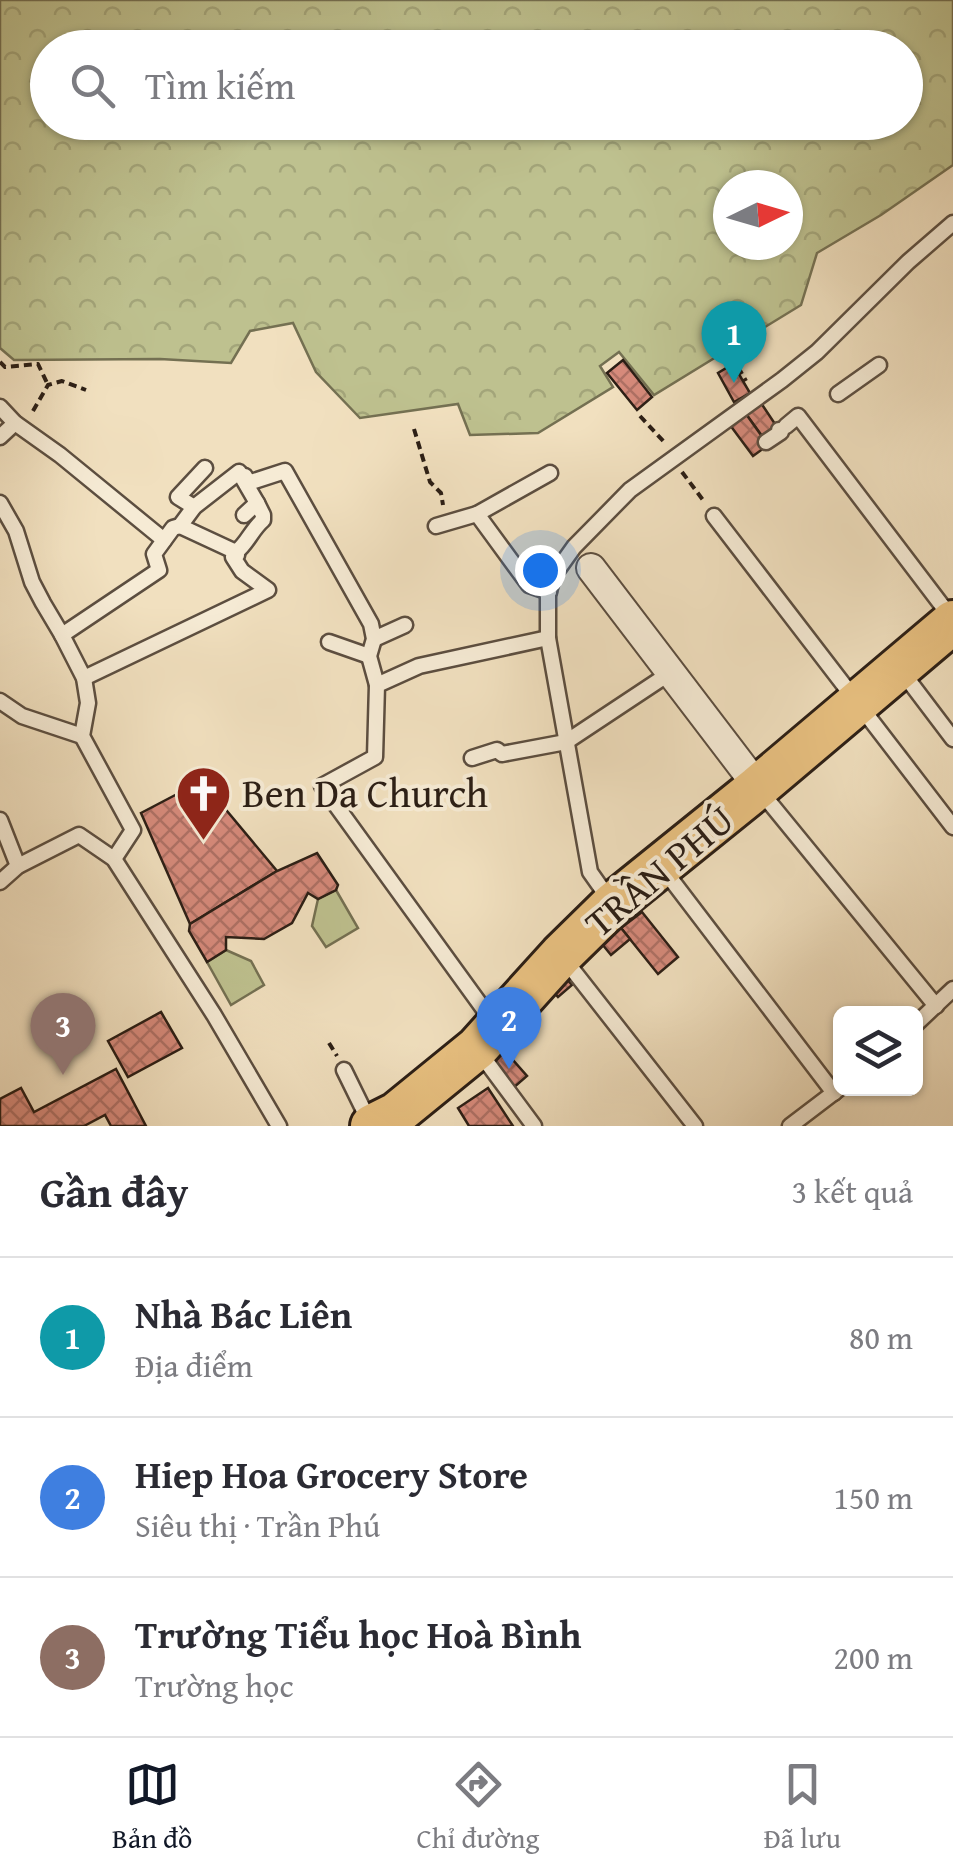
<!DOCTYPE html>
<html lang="vi">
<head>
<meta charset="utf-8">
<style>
  :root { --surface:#fff; --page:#f7f7f7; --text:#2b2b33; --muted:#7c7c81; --line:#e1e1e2; --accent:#111827 }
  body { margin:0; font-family:"Gentium Book Plus",serif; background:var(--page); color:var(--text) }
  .controls { position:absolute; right:30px; bottom:30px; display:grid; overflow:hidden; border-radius:15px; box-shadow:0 2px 8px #0004 }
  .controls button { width:90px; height:90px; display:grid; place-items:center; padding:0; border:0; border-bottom:2px solid var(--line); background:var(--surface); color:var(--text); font:50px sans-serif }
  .compass { position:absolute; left:713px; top:170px; width:90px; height:90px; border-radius:50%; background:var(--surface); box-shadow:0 2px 8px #0004; rotate:85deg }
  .you { position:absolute; left:540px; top:570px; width:35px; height:35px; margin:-25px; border:8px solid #fff; border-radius:50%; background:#1a73e8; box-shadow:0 0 0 15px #1a73e833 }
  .badge { display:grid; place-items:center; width:65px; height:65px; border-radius:50%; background:var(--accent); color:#fff; font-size:32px; font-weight:700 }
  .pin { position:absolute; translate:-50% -82px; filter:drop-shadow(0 2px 5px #0008) }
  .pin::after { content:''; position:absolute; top:52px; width:35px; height:30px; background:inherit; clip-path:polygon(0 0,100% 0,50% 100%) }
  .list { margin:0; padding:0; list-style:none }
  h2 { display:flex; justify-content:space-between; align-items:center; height:130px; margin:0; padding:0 40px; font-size:42px }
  h2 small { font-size:32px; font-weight:400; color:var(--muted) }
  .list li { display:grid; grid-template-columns:65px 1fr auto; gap:30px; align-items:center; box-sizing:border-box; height:160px; padding:0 40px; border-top:2px solid var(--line) }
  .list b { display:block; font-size:38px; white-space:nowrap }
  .list p { margin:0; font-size:32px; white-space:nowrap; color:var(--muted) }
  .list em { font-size:32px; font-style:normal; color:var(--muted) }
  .icon { flex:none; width:55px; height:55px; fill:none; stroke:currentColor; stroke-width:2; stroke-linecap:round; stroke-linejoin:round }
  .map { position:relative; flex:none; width:953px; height:1126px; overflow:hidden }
  .search { position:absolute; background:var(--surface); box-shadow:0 2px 8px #0004; left:30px; right:30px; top:30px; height:110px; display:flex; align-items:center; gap:25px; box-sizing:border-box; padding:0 35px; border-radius:55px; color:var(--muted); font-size:38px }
  .sheet { height:610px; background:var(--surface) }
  nav { display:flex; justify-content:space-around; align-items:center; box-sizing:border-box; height:140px; border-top:2px solid var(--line); background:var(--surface); font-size:28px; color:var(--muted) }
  nav a { display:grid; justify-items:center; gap:5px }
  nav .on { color:var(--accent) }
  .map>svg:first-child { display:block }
  .grass { fill:#bec18f; stroke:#747052; stroke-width:2.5 }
  .forest { fill:url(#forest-crowns); stroke:#747052; stroke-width:2.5; fill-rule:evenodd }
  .building { fill:url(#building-cross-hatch); stroke:#2b1e15; stroke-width:2.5 }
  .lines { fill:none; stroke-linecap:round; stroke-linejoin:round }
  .lane-casing { stroke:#5c4e40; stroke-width:19 }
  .street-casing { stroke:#5c4e40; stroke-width:32 }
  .primary-casing { stroke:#2b1e15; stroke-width:48 }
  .path { stroke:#2b1e15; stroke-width:4; stroke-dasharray:8 5; stroke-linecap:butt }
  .lane { stroke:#f6ebd5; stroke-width:14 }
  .street { stroke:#f6ebd5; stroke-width:28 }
  .primary { stroke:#e8c080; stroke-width:42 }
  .labels { text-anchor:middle; stroke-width:8; stroke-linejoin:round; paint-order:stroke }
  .poi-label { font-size:40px; fill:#2b1e15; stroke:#f6ebd5; text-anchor:start }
  .street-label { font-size:40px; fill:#2b1e15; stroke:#f6ebd5 }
</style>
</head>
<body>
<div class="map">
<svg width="953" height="1126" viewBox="0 0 953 1126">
  <defs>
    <pattern id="forest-crowns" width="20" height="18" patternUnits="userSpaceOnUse" patternTransform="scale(2.5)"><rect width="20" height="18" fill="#bec18f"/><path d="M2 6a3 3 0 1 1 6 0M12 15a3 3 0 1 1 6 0" fill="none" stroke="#a3a57a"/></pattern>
    <pattern id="building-cross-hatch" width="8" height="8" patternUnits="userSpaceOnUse" patternTransform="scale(2.5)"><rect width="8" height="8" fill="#d68a7b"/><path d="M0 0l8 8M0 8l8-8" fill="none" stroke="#ae7064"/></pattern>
  </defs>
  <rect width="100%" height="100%" fill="#f1e0bf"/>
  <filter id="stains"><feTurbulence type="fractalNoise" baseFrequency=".002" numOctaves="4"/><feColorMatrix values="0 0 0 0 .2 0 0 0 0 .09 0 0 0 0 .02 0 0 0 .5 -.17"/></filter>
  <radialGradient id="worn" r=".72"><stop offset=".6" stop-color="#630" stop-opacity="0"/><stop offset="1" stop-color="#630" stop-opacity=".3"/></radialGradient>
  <g class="grass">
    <path d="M 336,890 L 358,928 L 326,947 L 312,926 L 318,899 Z"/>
    <path d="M 226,950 L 251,961 L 264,985 L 231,1005 L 207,962 Z"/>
  </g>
  <path class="forest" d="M 0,0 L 953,0 L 953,165 L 881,215 L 817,253 L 801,305 L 654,395 L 619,352 L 600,366 L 613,387 L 538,433 L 470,435 L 458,404 L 360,418 L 316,372 L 293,323 L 250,331 L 231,363 L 160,359 L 14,360 L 0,348 ZM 48,48 L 906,48 L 906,122 L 48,122 ZM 728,185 L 788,185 L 788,245 L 728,245 Z"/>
  <g class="building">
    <path d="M 623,360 L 652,397 L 637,410 L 607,373 Z"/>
    <path d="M 733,364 L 750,393 L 734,402 L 718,373 Z"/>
    <path d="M 761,403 L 779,430 L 765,440 L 746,414 Z"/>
    <path d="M 746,414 L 768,445 L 753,456 L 730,425 Z"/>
    <path d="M 202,781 L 277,871 L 190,924 L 141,813 Z"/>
    <path d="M 317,853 L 338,885 L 336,890 L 318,899 L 308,893 L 292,923 L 264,939 L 226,937 L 226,950 L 207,962 L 189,931 L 190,924 L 277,871 Z"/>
    <path d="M 642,912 L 678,957 L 658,974 L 621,928 Z"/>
    <path d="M 621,928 L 630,939 L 611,955 L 602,944 Z"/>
    <path d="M 564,976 L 572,985 L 558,997 L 550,988 Z"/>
    <path d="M 161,1012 L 182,1048 L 128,1077 L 108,1041 Z"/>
    <path d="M 506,1052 L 527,1076 L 512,1089 L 491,1062 Z"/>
    <path d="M 116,1069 L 146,1126 L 111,1126 L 105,1115 L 84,1126 L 0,1126 L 0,1099 L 21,1088 L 34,1112 Z"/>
    <path d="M 488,1088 L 513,1126 L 469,1126 L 458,1108 Z"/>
  </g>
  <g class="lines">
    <defs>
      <g id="lane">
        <path d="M 838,394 L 879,365"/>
        <path d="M 0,407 L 15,423 L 60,455 L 164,540"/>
        <path d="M 786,426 L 798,416 L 953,620"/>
        <path d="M 0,437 L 15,423"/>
        <path d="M 766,442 L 781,432 L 779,430"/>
        <path d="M 245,476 L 248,483 L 285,471 L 371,624 L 374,639 L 369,656 L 377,685"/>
        <path d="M 0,503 L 16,531 L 32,582 L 43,603 L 62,635 L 84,678 L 88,703 L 82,736 L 133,830 L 114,859"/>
        <path d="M 194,507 L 178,497 L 205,468"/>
        <path d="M 477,514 L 529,585 L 549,592"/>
        <path d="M 714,516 L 953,827"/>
        <path d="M 180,526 L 236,552 C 247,544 252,529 263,520 L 263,515 L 257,503"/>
        <path d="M 436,526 L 477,514 L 550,473"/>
        <path d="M 62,635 L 159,570 L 154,554 L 173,528 L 180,526 L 194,507 L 239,472 L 257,503 L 244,515"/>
        <path d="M 374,639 L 405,625"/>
        <path d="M 329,642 L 369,656"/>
        <path d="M 903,673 L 953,739"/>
        <path d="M 84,678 L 268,590 L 242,571 L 233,557 L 237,555 L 236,552"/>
        <path d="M 0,701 L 22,716 L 82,736"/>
        <path d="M 472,758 L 497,750 L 502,754 L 566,742 L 670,673"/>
        <path d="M 761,792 L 936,1006"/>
        <path d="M 0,820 L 18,866"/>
        <path d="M 664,870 L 834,1093"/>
        <path d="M 0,882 L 18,866 L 79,835 L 114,859 L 214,1015 L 279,1126"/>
        <path d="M 609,899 L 590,872 L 548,638 L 548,594 L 554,575 L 574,547 L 630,490 L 782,380 L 817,352 L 908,262 L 953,223"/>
        <path d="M 565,960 L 695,1126"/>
        <path d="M 493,1022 L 322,786 L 375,757 L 377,685 L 419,666 L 548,638"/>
        <path d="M 916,1024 L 953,989"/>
        <path d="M 480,1053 L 534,1126"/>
        <path d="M 344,1070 L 369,1121"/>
        <path d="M 790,1126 L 840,1088"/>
      </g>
      <path id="street" d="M 591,568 L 758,787"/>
      <path id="primary" d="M 372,1126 L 396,1114 L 477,1048 L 561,955 L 613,904 L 758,787 L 953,622"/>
    </defs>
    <use href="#lane" class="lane-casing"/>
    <use href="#street" class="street-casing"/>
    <use href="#primary" class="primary-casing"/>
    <g class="path">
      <path d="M 0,362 L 5,367 L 38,364 L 48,385"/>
      <path d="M 738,367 L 746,381"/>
      <path d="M 33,411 L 48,385 L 62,381 L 86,390"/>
      <path d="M 640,416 L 666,444"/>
      <path d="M 414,429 L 430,482 L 441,493 L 443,505"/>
      <path d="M 682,472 L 703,500"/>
      <path d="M 329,1043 L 337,1056"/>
    </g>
    <use href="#lane" class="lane"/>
    <use href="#street" class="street"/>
    <use href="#primary" class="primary"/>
  </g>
  <defs>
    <symbol id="church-pin" viewBox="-11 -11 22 30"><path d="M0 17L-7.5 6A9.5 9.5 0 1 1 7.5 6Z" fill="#8f2418" stroke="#f6ebd5"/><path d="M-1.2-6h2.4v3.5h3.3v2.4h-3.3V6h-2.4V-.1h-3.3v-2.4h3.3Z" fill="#fff"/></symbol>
  </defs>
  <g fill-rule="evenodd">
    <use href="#church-pin" x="172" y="762" width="63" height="86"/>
  </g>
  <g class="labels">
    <g class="poi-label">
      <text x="242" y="807">Ben Da Church</text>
    </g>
    <g class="street-label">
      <text transform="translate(659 871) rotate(-40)" y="14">TRẦN PHÚ</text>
    </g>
  </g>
  <rect width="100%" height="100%" filter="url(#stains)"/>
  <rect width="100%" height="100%" fill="url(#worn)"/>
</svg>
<div class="controls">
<button><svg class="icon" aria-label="layers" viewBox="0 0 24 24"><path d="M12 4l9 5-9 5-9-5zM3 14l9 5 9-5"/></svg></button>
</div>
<svg class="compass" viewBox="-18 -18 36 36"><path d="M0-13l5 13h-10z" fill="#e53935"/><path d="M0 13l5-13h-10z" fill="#7c7c81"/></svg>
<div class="you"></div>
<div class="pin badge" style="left:734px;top:383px;background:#0f9aa8">1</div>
<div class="pin badge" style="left:509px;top:1069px;background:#3f7fe0">2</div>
<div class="pin badge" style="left:63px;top:1075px;background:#8d6e63">3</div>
<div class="search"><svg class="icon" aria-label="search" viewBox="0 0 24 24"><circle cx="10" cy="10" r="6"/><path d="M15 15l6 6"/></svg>Tìm kiếm</div>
</div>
<section class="sheet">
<h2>Gần đây<small>3 kết quả</small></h2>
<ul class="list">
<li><span class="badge" style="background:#0f9aa8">1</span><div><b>Nhà Bác Liên</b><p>Địa điểm</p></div><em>80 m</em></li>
<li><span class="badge" style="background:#3f7fe0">2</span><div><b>Hiep Hoa Grocery Store</b><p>Siêu thị · Trần Phú</p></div><em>150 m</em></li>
<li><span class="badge" style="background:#8d6e63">3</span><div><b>Trường Tiểu học Hoà Bình</b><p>Trường học</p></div><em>200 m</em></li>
</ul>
</section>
<nav>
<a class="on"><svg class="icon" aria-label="map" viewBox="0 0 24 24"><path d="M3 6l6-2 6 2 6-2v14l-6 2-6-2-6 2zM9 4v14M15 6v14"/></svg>Bản đồ</a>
<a><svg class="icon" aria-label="directions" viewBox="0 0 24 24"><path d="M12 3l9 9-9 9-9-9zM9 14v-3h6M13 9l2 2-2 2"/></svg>Chỉ đường</a>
<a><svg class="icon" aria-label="saved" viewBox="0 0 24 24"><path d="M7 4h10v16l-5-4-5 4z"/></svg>Đã lưu</a>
</nav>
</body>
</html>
